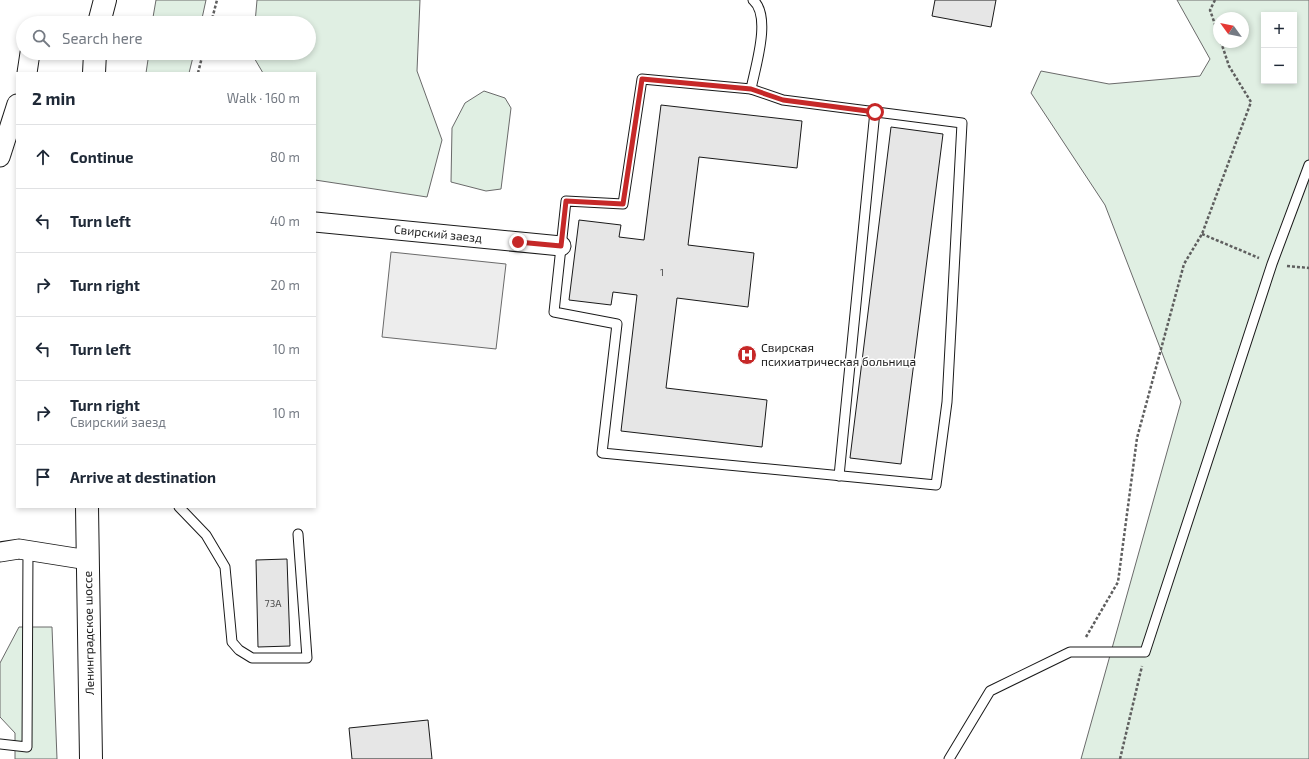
<!DOCTYPE html>
<html lang="en">
<head>
<meta charset="utf-8">
<style>
  :root { --surface:#fff; --page:#f2f2f3; --text:#1f2937; --muted:#747a83; --line:#e0e1e3 }
  body { margin:0; font-family:"Exo 2",sans-serif; background:var(--page); color:var(--text) }
  .controls { position:absolute; right:12px; top:12px; display:grid; overflow:hidden; border-radius:0px; box-shadow:0 2px 6px #0003 }
  .controls button { width:36px; height:36px; display:grid; place-items:center; padding:0; border:0; border-bottom:1px solid var(--line); background:var(--surface); color:var(--text); font:20px sans-serif }
  .compass { position:absolute; left:1213px; top:12px; width:36px; height:36px; border-radius:50%; background:var(--surface); box-shadow:0 2px 6px #0003; rotate:303deg }
  .stop { position:absolute; width:12px; height:12px; margin:-9px; border:3px solid #c62828; border-radius:50%; background:#fff }
  .stop.end { background:#c62828; border-color:#fff; box-shadow:0 1px 4px #0008 }
  .list { margin:0; padding:0; list-style:none }
  h2 { display:flex; justify-content:space-between; align-items:center; height:52px; margin:0; padding:0 16px; font-size:17px }
  h2 small { font-size:13px; font-weight:400; color:var(--muted) }
  .list li { display:grid; grid-template-columns:26px 1fr auto; gap:12px; align-items:center; box-sizing:border-box; height:64px; padding:0 16px; border-top:1px solid var(--line) }
  .list b { display:block; font-size:15px; white-space:nowrap }
  .list p { margin:0; font-size:13px; white-space:nowrap; color:var(--muted) }
  .list em { font-size:13px; font-style:normal; color:var(--muted) }
  .icon { flex:none; width:22px; height:22px; fill:none; stroke:currentColor; stroke-width:2; stroke-linecap:round; stroke-linejoin:round }
  .map { position:relative; flex:none; width:1309px; height:759px; overflow:hidden }
  .search { position:absolute; background:var(--surface); box-shadow:0 2px 6px #0003; left:16px; top:16px; width:300px; height:44px; display:flex; align-items:center; gap:10px; box-sizing:border-box; padding:0 14px; border-radius:22px; color:var(--muted); font-size:15px }
  .panel { position:absolute; background:var(--surface); box-shadow:0 2px 6px #0003; left:16px; top:72px; width:300px; height:436px; border-radius:0px }
  .map>svg:first-child { display:block }
  .green { fill:#e0efe3; stroke:#6a6a6a; fill-rule:evenodd }
  .parking { fill:#ededed; stroke:#6a6a6a }
  .building { fill:#e6e6e6; stroke:#1a1a1a }
  .lines { fill:none; stroke-linecap:round; stroke-linejoin:round }
  .lane-casing { stroke:#1a1a1a; stroke-width:11 }
  .street-casing { stroke:#1a1a1a; stroke-width:21 }
  .primary-casing { stroke:#1a1a1a; stroke-width:24 }
  .path { stroke:#5f5f5f; stroke-width:2.5; stroke-dasharray:3 2; stroke-linecap:butt }
  .lane { stroke:#fff; stroke-width:9 }
  .street { stroke:#fff; stroke-width:19 }
  .primary { stroke:#fff; stroke-width:22 }
  .route { stroke:#c62828; stroke-width:5 }
  .labels { text-anchor:middle; stroke-width:3; stroke-linejoin:round; paint-order:stroke }
  .number-label { font-size:10px; fill:#4d4d4d }
  .street-label { font-size:12px; fill:#1a1a1a; stroke:#fff }
  .poi-label { font-size:12px; fill:#1a1a1a; stroke:#fff; text-anchor:start }
</style>
</head>
<body>
<div class="map">
<svg width="1309" height="759" viewBox="0 0 1309 759">
  <rect width="100%" height="100%" fill="#fff"/>
  <g class="green">
    <path d="M 156,0 L 206,0 L 201,23 L 152,23 Z"/>
    <path d="M 257,0 L 420,0 L 417,71 L 442,140 L 427,197 L 315,180 L 315,73 L 263,73 L 253,56 L 254,53 L 309,53 L 309,23 L 255,23 Z"/>
    <path d="M 1177,0 L 1309,0 L 1309,759 L 1081,759 L 1181,402 L 1105,205 L 1031,93 L 1041,71 L 1109,84 L 1200,76 L 1210,59 ZM 1264,15 L 1294,15 L 1294,81 L 1264,81 ZM 1219,18 L 1243,18 L 1243,42 L 1219,42 Z"/>
    <path d="M 149,53 L 194,53 L 189,73 L 146,73 Z"/>
    <path d="M 484,91 L 505,98 L 511,108 L 501,189 L 486,191 L 451,182 L 452,128 L 465,103 Z"/>
    <path d="M 19,627 L 52,627 L 57,759 L 15,759 L 15,733 L 0,717 L 0,663 Z"/>
  </g>
  <path class="parking" d="M 391,252 L 506,264 L 496,349 L 382,337 Z"/>
  <g class="building">
    <path d="M 935,0 L 996,0 L 991,27 L 932,16 Z"/>
    <path d="M 661,105 L 802,121 L 797,168 L 699,157 L 688,245 L 754,253 L 748,307 L 677,298 L 666,388 L 767,400 L 762,447 L 621,431 L 637,295 L 613,292 L 611,305 L 569,300 L 579,220 L 621,225 L 619,237 L 644,240 Z"/>
    <path d="M 891,127 L 943,134 L 901,464 L 850,458 Z"/>
    <path d="M 287,559 L 290,646 L 258,647 L 256,560 Z"/>
    <path d="M 428,720 L 432,759 L 352,759 L 349,728 Z"/>
  </g>
  <g class="lines">
    <defs>
      <g id="lane">
        <path d="M 642,79 L 751,89 L 783,100 L 962,123 L 947,402 L 936,485 L 602,453 L 617,324 L 554,312 L 566,201 L 623,204 Z"/>
        <path d="M 751,89 C 755,68 772,16 753,0"/>
        <path d="M 839,476 L 875,111"/>
        <path d="M 179,507 L 206,535 L 225,567 L 232,642 L 239,650 L 252,658 L 307,658 L 298,534"/>
        <path d="M 0,744 L 27,747 L 28,550"/>
        <path d="M 949,759 L 990,691 L 1070,652 L 1145,652 L 1272,264 L 1309,165"/>
      </g>
      <g id="street">
        <path d="M 27,73 L 30,53"/>
        <path d="M 0,157 L 17,104"/>
        <path d="M 315,222 L 561,246"/>
        <path d="M 0,552 L 19,549 L 88,560"/>
      </g>
      <g id="primary">
        <path d="M 99,23 L 105,0"/>
        <path d="M 94,73 L 95,53"/>
        <path d="M 87,507 L 91,759"/>
      </g>
    </defs>
    <use href="#lane" class="lane-casing"/>
    <use href="#street" class="street-casing"/>
    <use href="#primary" class="primary-casing"/>
    <g class="path">
      <path d="M 1215,0 L 1210,10 L 1219,36"/>
      <path d="M 211,23 L 217,0"/>
      <path d="M 198,73 L 203,53"/>
      <path d="M 1202,234 L 1259,258"/>
      <path d="M 1287,266 L 1309,268"/>
      <path d="M 1086,637 L 1118,582 L 1137,438 L 1184,264 L 1202,234 L 1251,102 L 1229,66 L 1221,42"/>
      <path d="M 1120,759 L 1142,666"/>
    </g>
    <use href="#lane" class="lane"/>
    <use href="#street" class="street"/>
    <use href="#primary" class="primary"/>
  </g>
  <g class="lines">
    <path class="route" d="M 518,242 L 561,246 L 566,201 L 623,204 L 642,79 L 751,89 L 783,100 L 875,112"/>
  </g>
  <defs>
    <symbol id="hospital-disc" viewBox="-11 -11 22 22"><circle r="9.5" fill="#c62828" stroke="#fff"/><path d="M-5-5h3v3.5h4V-5h3V5h-3V1.5h-4V5h-3Z" fill="#fff"/></symbol>
  </defs>
  <g fill-rule="evenodd">
    <use href="#hospital-disc" x="736" y="344" width="22" height="22"/>
  </g>
  <g class="labels">
    <g class="number-label">
      <text x="662" y="276">1</text>
      <text x="273" y="607">73А</text>
    </g>
    <g class="street-label">
      <text transform="translate(438 234) rotate(6)" y="4">Свирский заезд</text>
      <text transform="translate(89 633) rotate(-91)" y="4">Ленинградское шоссе</text>
    </g>
    <g class="poi-label">
      <text x="761" y="352">Свирская<tspan x="761" dy="14">психиатрическая больница</tspan></text>
    </g>
  </g>
</svg>
<div class="controls">
<button>+</button>
<button>−</button>
</div>
<svg class="compass" viewBox="-18 -18 36 36"><path d="M0-13l5 13h-10z" fill="#e53935"/><path d="M0 13l5-13h-10z" fill="#747a83"/></svg>
<div class="stop" style="left:875px;top:112px"></div>
<div class="stop end" style="left:518px;top:242px"></div>
<div class="search"><svg class="icon" aria-label="search" viewBox="0 0 24 24"><circle cx="10" cy="10" r="6"/><path d="M15 15l6 6"/></svg>Search here</div>
<section class="panel">
<h2>2 min<small>Walk · 160 m</small></h2>
<ul class="list">
<li><svg class="icon" aria-label="ahead" viewBox="0 0 24 24"><path d="M12 20V5M6 11l6-6 6 6"/></svg><div><b>Continue</b></div><em>80 m</em></li>
<li><svg class="icon" aria-label="left" viewBox="0 0 24 24"><path d="M17 20v-9H6M10 6l-5 5 5 5"/></svg><div><b>Turn left</b></div><em>40 m</em></li>
<li><svg class="icon" aria-label="right" viewBox="0 0 24 24"><path d="M7 20v-9h11M14 6l5 5-5 5"/></svg><div><b>Turn right</b></div><em>20 m</em></li>
<li><svg class="icon" aria-label="left" viewBox="0 0 24 24"><path d="M17 20v-9H6M10 6l-5 5 5 5"/></svg><div><b>Turn left</b></div><em>10 m</em></li>
<li><svg class="icon" aria-label="right" viewBox="0 0 24 24"><path d="M7 20v-9h11M14 6l5 5-5 5"/></svg><div><b>Turn right</b><p>Свирский заезд</p></div><em>10 m</em></li>
<li><svg class="icon" aria-label="arrive" viewBox="0 0 24 24"><path d="M6 21V4h12l-3 4 3 4H6"/></svg><div><b>Arrive at destination</b></div></li>
</ul>
</section>
</div>
</body>
</html>
